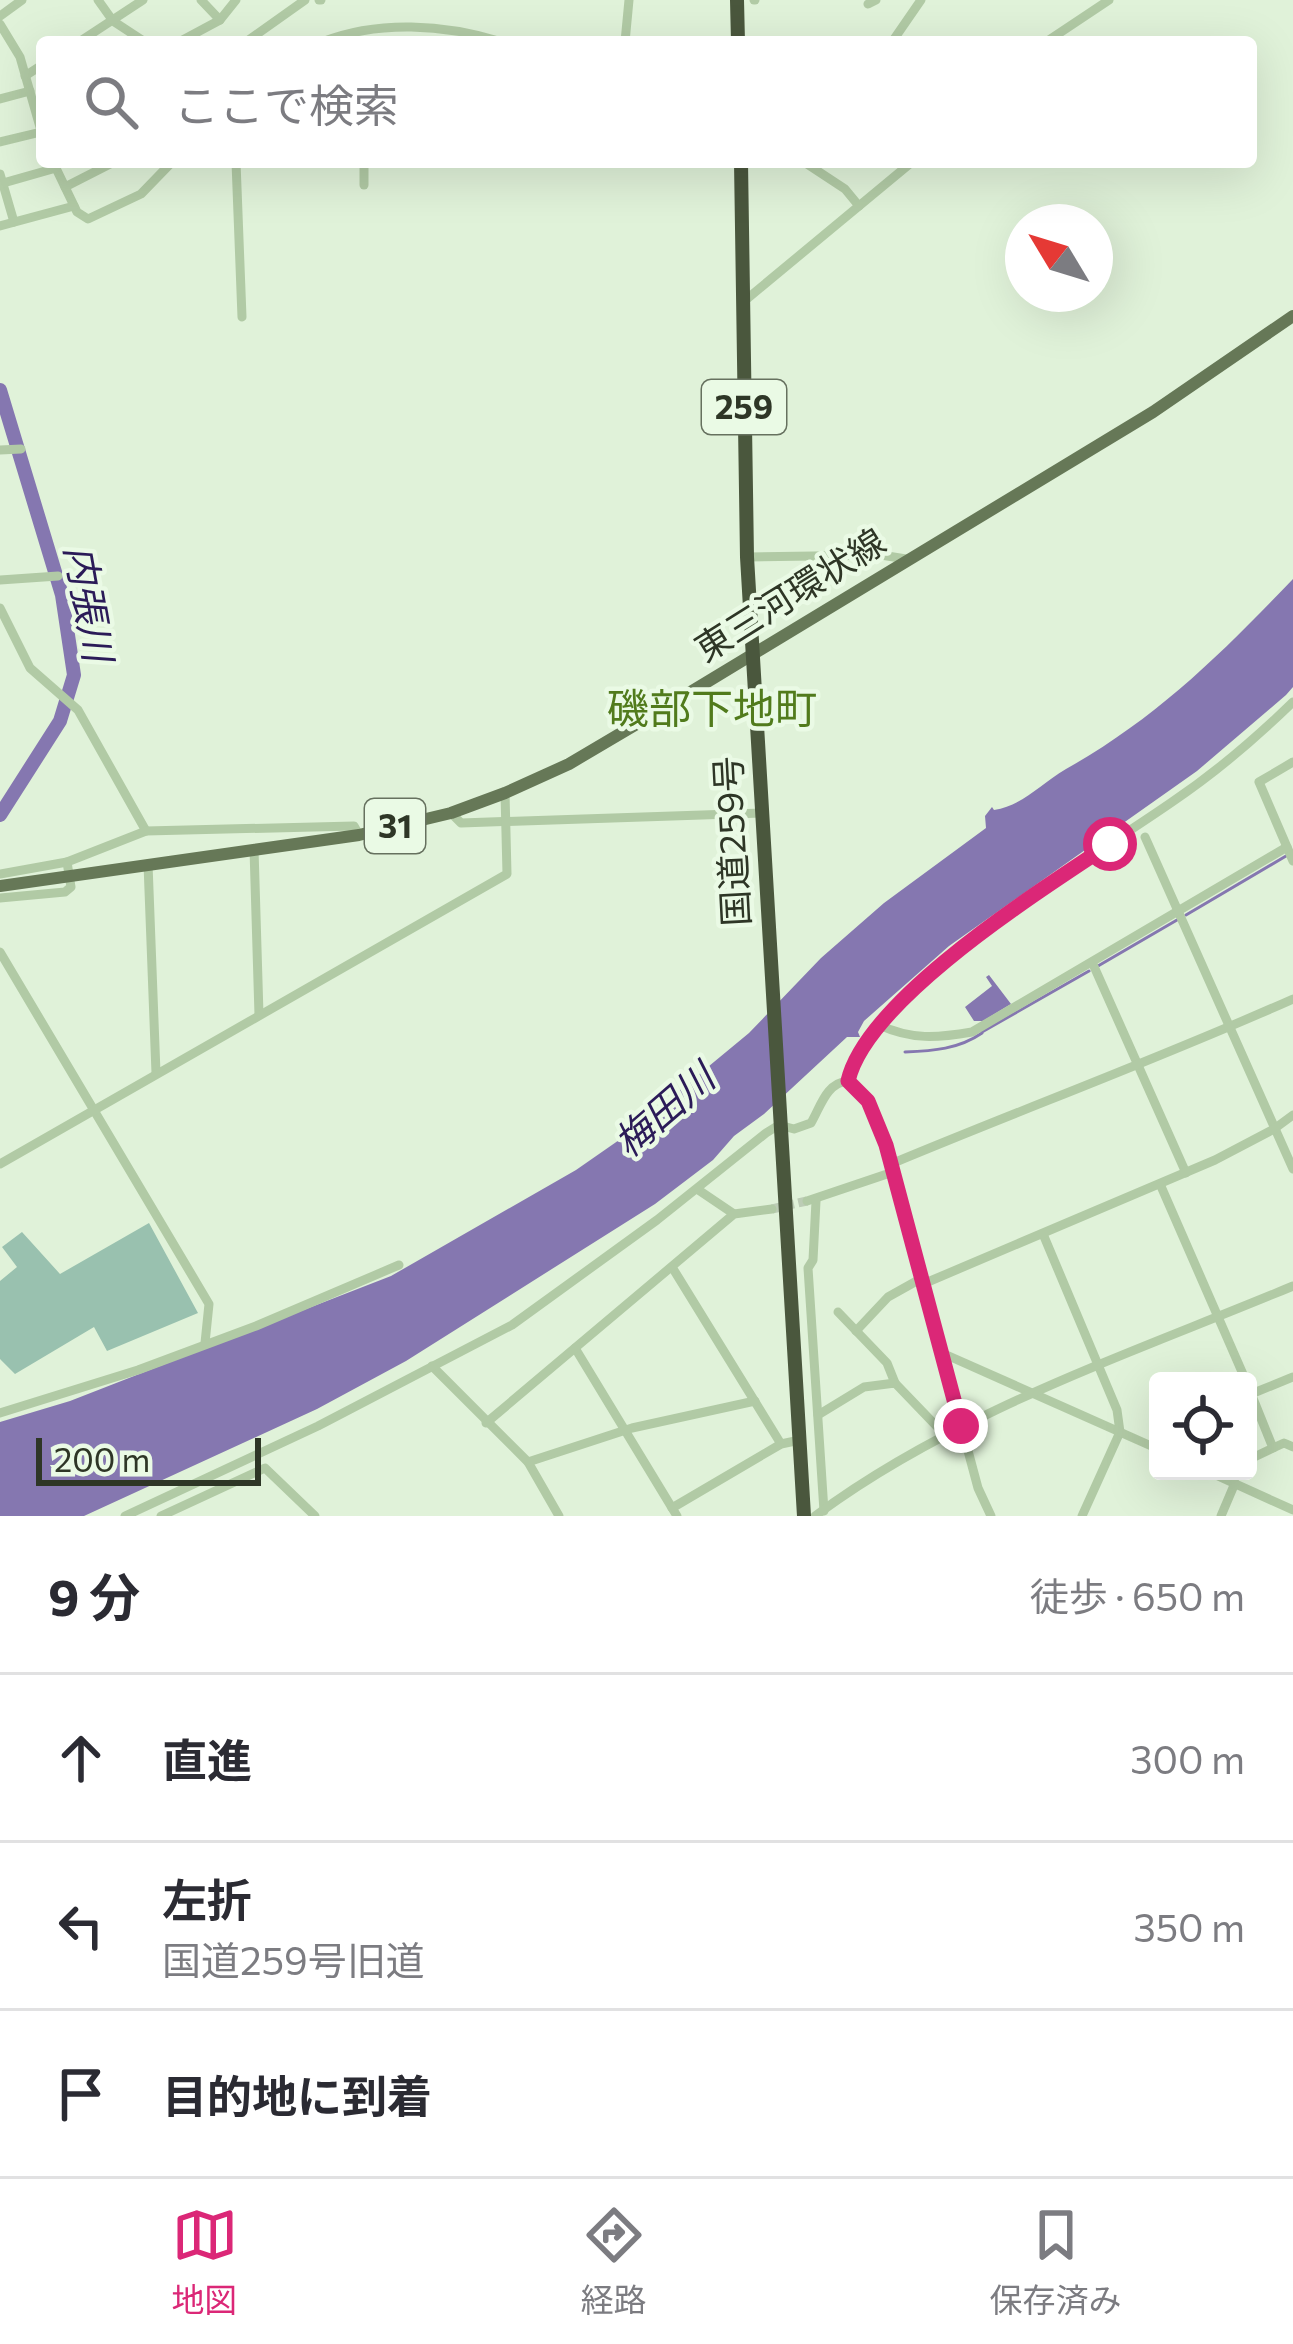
<!DOCTYPE html>
<html lang="ja">
<head>
<meta charset="utf-8">
<style>
  :root { --surface:#fff; --page:#f2f2f3; --text:#2b2b33; --muted:#7c7c81; --line:#e1e1e2; --accent:#db2777 }
  body { margin:0; font-family:Commissioner,"Noto Sans JP",sans-serif; background:var(--page); color:var(--text) }
  .controls { position:absolute; right:36px; bottom:36px; display:grid; overflow:hidden; border-radius:12px; box-shadow:0 12px 48px #0002 }
  .controls button { width:108px; height:108px; display:grid; place-items:center; padding:0; border:0; border-bottom:3px solid var(--line); background:var(--surface); color:var(--text); font:60px sans-serif }
  .compass { position:absolute; left:1005px; top:204px; width:108px; height:108px; border-radius:50%; background:var(--surface); box-shadow:0 12px 48px #0002; rotate:308deg }
  .scale { position:absolute; left:36px; bottom:30px; width:225px; box-sizing:border-box; padding-left:12px; border:6px solid #2e3626; border-top:0; font-size:33px; line-height:42px; white-space:nowrap; color:#2e3626; -webkit-text-stroke:9px #eafae5; paint-order:stroke }
  .stop { position:absolute; width:36px; height:36px; margin:-27px; border:9px solid #db2777; border-radius:50%; background:#fff }
  .stop.end { background:#db2777; border-color:#fff; box-shadow:0 3px 12px #0008 }
  .list { margin:0; padding:0; list-style:none }
  h2 { display:flex; justify-content:space-between; align-items:center; height:156px; margin:0; padding:0 48px; font-size:51px }
  h2 small { font-size:39px; font-weight:400; color:var(--muted) }
  .list li { display:grid; grid-template-columns:78px 1fr auto; gap:36px; align-items:center; box-sizing:border-box; height:168px; padding:0 48px; border-top:3px solid var(--line) }
  .list b { display:block; font-size:45px; white-space:nowrap }
  .list p { margin:0; font-size:39px; white-space:nowrap; color:var(--muted) }
  .list em { font-size:39px; font-style:normal; color:var(--muted) }
  .icon { flex:none; width:66px; height:66px; fill:none; stroke:currentColor; stroke-width:2; stroke-linecap:round; stroke-linejoin:round }
  .map { position:relative; flex:none; width:1293px; height:1516px; overflow:hidden }
  .search { position:absolute; background:var(--surface); box-shadow:0 12px 48px #0002; left:36px; right:36px; top:36px; height:132px; display:flex; align-items:center; gap:30px; box-sizing:border-box; padding:0 42px; border-radius:12px; color:var(--muted); font-size:45px }
  .sheet { height:660px; background:var(--surface) }
  nav { display:flex; justify-content:space-around; align-items:center; box-sizing:border-box; height:168px; border-top:3px solid var(--line); background:var(--surface); font-size:33px; color:var(--muted) }
  nav a { display:grid; justify-items:center; gap:6px }
  nav .on { color:var(--accent) }
  .map>svg:first-child { display:block }
  .green { fill:#99c1af }
  .water { fill:#8577b0 }
  .lines { fill:none; stroke-linecap:round; stroke-linejoin:round }
  .stream { stroke:#8577b0; stroke-width:3 }
  .river { stroke:#8577b0; stroke-width:14 }
  .minor-tunnel { stroke:#bcccb5; stroke-width:9; stroke-dasharray:9 4.5; stroke-linecap:butt }
  .minor { stroke:#b1caa5; stroke-width:9 }
  .major { stroke:#667857; stroke-width:12 }
  .highway { stroke:#4a573d; stroke-width:14 }
  .route { stroke:#db2777; stroke-width:15 }
  .labels { text-anchor:middle; stroke-width:9; stroke-linejoin:round; paint-order:stroke }
  .shield { fill:#eafae5; stroke:#66715f; stroke-width:3 }
  .shield-label { font-size:33px; font-weight:bold; fill:#2e3626 }
  .street-label { font-size:36px; fill:#2e3626; stroke:#eafae5 }
  .water-label { font-size:39px; font-style:italic; fill:#2b1b58; stroke:#eafae5 }
  .quarter-label { font-size:42px; fill:#517b1c; stroke:#eafae5 }
</style>
</head>
<body>
<div class="map">
<svg width="1293" height="1516" viewBox="0 0 1293 1516">
  <rect width="100%" height="100%" fill="#e0f2d9"/>
  <path class="green" d="M 149,1223 L 198,1313 L 107,1351 L 94,1327 L 15,1374 L 0,1359 L 0,1281 L 17,1267 L 2,1247 L 22,1232 L 60,1274 Z"/>
  <g class="water">
    <path d="M 1293,579 L 1293,687 L 1286,695 L 1197,771 L 949,946 L 864,1021 L 858,1032 L 860,1037 L 847,1037 L 764,1114 L 734,1136 L 713,1160 L 655,1204 L 406,1361 L 317,1409 L 84,1516 L 0,1516 L 0,1422 L 70,1401 L 391,1276 L 576,1170 L 622,1138 L 749,1033 L 821,958 L 884,903 L 986,828 L 985,816 L 992,807 L 994,810 C 1024,805 1040,784 1066,769 C 1157,718 1221,654 1293,579 Z"/>
    <path d="M 989,975 L 1011,1004 L 983,1021 L 974,1021 L 965,1007 L 992,986 L 986,977 Z"/>
  </g>
  <g class="lines">
    <g class="stream">
      <path d="M 1186,915 L 1286,856"/>
      <path d="M 1098,966 L 1177,920"/>
      <path d="M 982,1032 L 1089,971"/>
      <path d="M 905,1052 C 933,1051 959,1049 982,1033"/>
    </g>
    <path class="river" d="M 0,390 L 62,595 L 74,675 L 60,721 L 0,815"/>
    <path class="minor-tunnel" d="M 772,1209 L 807,1201"/>
    <g class="minor">
      <path d="M 98,0 L 113,21 L 145,42"/>
      <path d="M 201,0 L 220,20"/>
      <path d="M 319,0 L 321,0"/>
      <path d="M 754,0 L 755,0"/>
      <path d="M 868,4 L 876,0"/>
      <path d="M 0,16 L 22,0"/>
      <path d="M 0,24 L 20,57 L 42,134"/>
      <path d="M 79,42 L 143,0"/>
      <path d="M 179,42 L 220,20 L 236,0"/>
      <path d="M 246,42 L 305,0"/>
      <path d="M 322,42 C 378,20 444,24 502,42"/>
      <path d="M 625,42 L 629,0"/>
      <path d="M 790,42 L 802,42"/>
      <path d="M 892,42 L 921,0"/>
      <path d="M 1046,42 L 1109,0"/>
      <path d="M 25,76 L 42,65"/>
      <path d="M 0,99 L 30,91"/>
      <path d="M 0,142 L 41,132"/>
      <path d="M 53,162 L 77,212 L 88,219 L 141,194 L 172,162"/>
      <path d="M 236,162 L 242,317"/>
      <path d="M 364,162 L 364,185"/>
      <path d="M 804,162 L 845,189 L 859,206"/>
      <path d="M 0,174 L 14,222"/>
      <path d="M 0,184 L 56,168"/>
      <path d="M 65,187 L 114,162"/>
      <path d="M 0,226 L 74,206"/>
      <path d="M 742,303 L 912,162"/>
      <path d="M 0,450 L 21,449"/>
      <path d="M 747,557 L 881,555 L 906,559"/>
      <path d="M 0,580 L 58,576"/>
      <path d="M 0,608 L 30,668 L 78,710 L 146,831"/>
      <path d="M 1293,762 L 1259,782 L 1293,861"/>
      <path d="M 451,813 L 461,823 L 762,813"/>
      <path d="M 1145,837 L 1293,1169"/>
      <path d="M 254,849 L 259,1015"/>
      <path d="M 148,864 L 156,1073"/>
      <path d="M 0,874 L 67,862"/>
      <path d="M 0,898 L 65,892 L 71,887 L 67,862 L 146,831 L 354,826 L 359,835"/>
      <path d="M 0,952 L 209,1304 L 205,1343"/>
      <path d="M 1092,962 L 1186,1173"/>
      <path d="M 879,1025 C 912,1040 937,1038 972,1032 L 1287,847"/>
      <path d="M 848,1081 C 869,991 1093,857 1172,802 C 1215,773 1256,738 1293,702"/>
      <path d="M 0,1164 L 507,874 L 505,793"/>
      <path d="M 891,1164 C 1025,1108 1161,1058 1293,999"/>
      <path d="M 1160,1184 L 1246,1381"/>
      <path d="M 697,1189 L 734,1214"/>
      <path d="M 807,1201 L 893,1172"/>
      <path d="M 816,1201 L 813,1260 L 808,1268 L 824,1511"/>
      <path d="M 1043,1234 L 1117,1410 L 1120,1432 L 1082,1516"/>
      <path d="M 672,1267 L 781,1444"/>
      <path d="M 923,1284 L 1215,1160 L 1274,1129 L 1293,1115"/>
      <path d="M 838,1312 L 887,1363 L 895,1383"/>
      <path d="M 856,1331 L 888,1297 L 922,1278"/>
      <path d="M 575,1348 L 677,1516"/>
      <path d="M 942,1353 L 1158,1449"/>
      <path d="M 432,1366 L 528,1462 L 559,1516"/>
      <path d="M 1248,1386 L 1273,1448 L 1248,1460"/>
      <path d="M 1251,1394 L 1293,1377"/>
      <path d="M 0,1413 L 138,1370 L 256,1326 L 399,1265"/>
      <path d="M 818,1415 L 864,1387 L 895,1383 L 944,1434"/>
      <path d="M 486,1423 L 734,1214 L 772,1209"/>
      <path d="M 1273,1448 L 1284,1443 L 1293,1447"/>
      <path d="M 528,1462 L 632,1428 L 755,1401"/>
      <path d="M 1207,1471 L 1293,1510"/>
      <path d="M 672,1508 L 781,1444 L 800,1440"/>
      <path d="M 125,1516 L 318,1426 L 512,1325 L 657,1220 L 766,1133 L 779,1125 L 794,1129 L 811,1123 C 821,1106 826,1083 848,1081 L 868,1101 L 886,1145 L 978,1488 L 991,1516"/>
      <path d="M 161,1516 L 265,1468 L 315,1516"/>
      <path d="M 815,1516 C 954,1412 1133,1353 1293,1286"/>
      <path d="M 1221,1516 L 1235,1483"/>
    </g>
    <path class="major" d="M 0,886 L 359,835 L 451,813 L 505,793 L 569,764 L 684,696 L 1153,412 L 1293,316"/>
    <g class="highway">
      <path d="M 737,0 L 738,42"/>
      <path d="M 741,162 L 747,557 L 804,1516"/>
    </g>
  </g>
  <g class="lines">
    <path class="route" d="M 961,1426 L 886,1145 L 868,1101 L 848,1081 C 867,999 1040,891 1110,844"/>
  </g>
  <g class="labels">
    <g class="shield">
      <rect x="702" y="380" width="84" height="54" rx="9"/>
      <rect x="365" y="799" width="60" height="54" rx="9"/>
    </g>
    <g class="shield-label">
      <text x="744" y="419">259</text>
      <text x="395" y="838">31</text>
    </g>
    <g class="street-label">
      <text transform="translate(790 595) rotate(-32)" y="13">東三河環状線</text>
      <text transform="translate(732 841) rotate(-93)" y="13">国道259号</text>
    </g>
    <g class="water-label">
      <text transform="translate(89 603) rotate(80)" y="14">内張川</text>
      <text transform="translate(664 1110) rotate(-41)" y="14">梅田川</text>
    </g>
    <g class="quarter-label">
      <text x="712" y="724">磯部下地町</text>
    </g>
  </g>
</svg>
<div class="controls">
<button><svg class="icon" aria-label="locate" viewBox="0 0 24 24"><circle cx="12" cy="12" r="6"/><path d="M12 2v4M12 18v4M2 12h4M18 12h4"/></svg></button>
</div>
<svg class="compass" viewBox="-18 -18 36 36"><path d="M0-13l5 13h-10z" fill="#e53935"/><path d="M0 13l5-13h-10z" fill="#7c7c81"/></svg>
<div class="scale">200 m</div>
<div class="stop" style="left:1110px;top:844px"></div>
<div class="stop end" style="left:961px;top:1426px"></div>
<div class="search"><svg class="icon" aria-label="search" viewBox="0 0 24 24"><circle cx="10" cy="10" r="6"/><path d="M15 15l6 6"/></svg>ここで検索</div>
</div>
<section class="sheet">
<h2>9 分<small>徒歩 · 650 m</small></h2>
<ul class="list">
<li><svg class="icon" aria-label="ahead" viewBox="0 0 24 24"><path d="M12 20V5M6 11l6-6 6 6"/></svg><div><b>直進</b></div><em>300 m</em></li>
<li><svg class="icon" aria-label="left" viewBox="0 0 24 24"><path d="M17 20v-9H6M10 6l-5 5 5 5"/></svg><div><b>左折</b><p>国道259号旧道</p></div><em>350 m</em></li>
<li><svg class="icon" aria-label="arrive" viewBox="0 0 24 24"><path d="M6 21V4h12l-3 4 3 4H6"/></svg><div><b>目的地に到着</b></div></li>
</ul>
</section>
<nav>
<a class="on"><svg class="icon" aria-label="map" viewBox="0 0 24 24"><path d="M3 6l6-2 6 2 6-2v14l-6 2-6-2-6 2zM9 4v14M15 6v14"/></svg>地図</a>
<a><svg class="icon" aria-label="directions" viewBox="0 0 24 24"><path d="M12 3l9 9-9 9-9-9zM9 14v-3h6M13 9l2 2-2 2"/></svg>経路</a>
<a><svg class="icon" aria-label="saved" viewBox="0 0 24 24"><path d="M7 4h10v16l-5-4-5 4z"/></svg>保存済み</a>
</nav>
</body>
</html>
